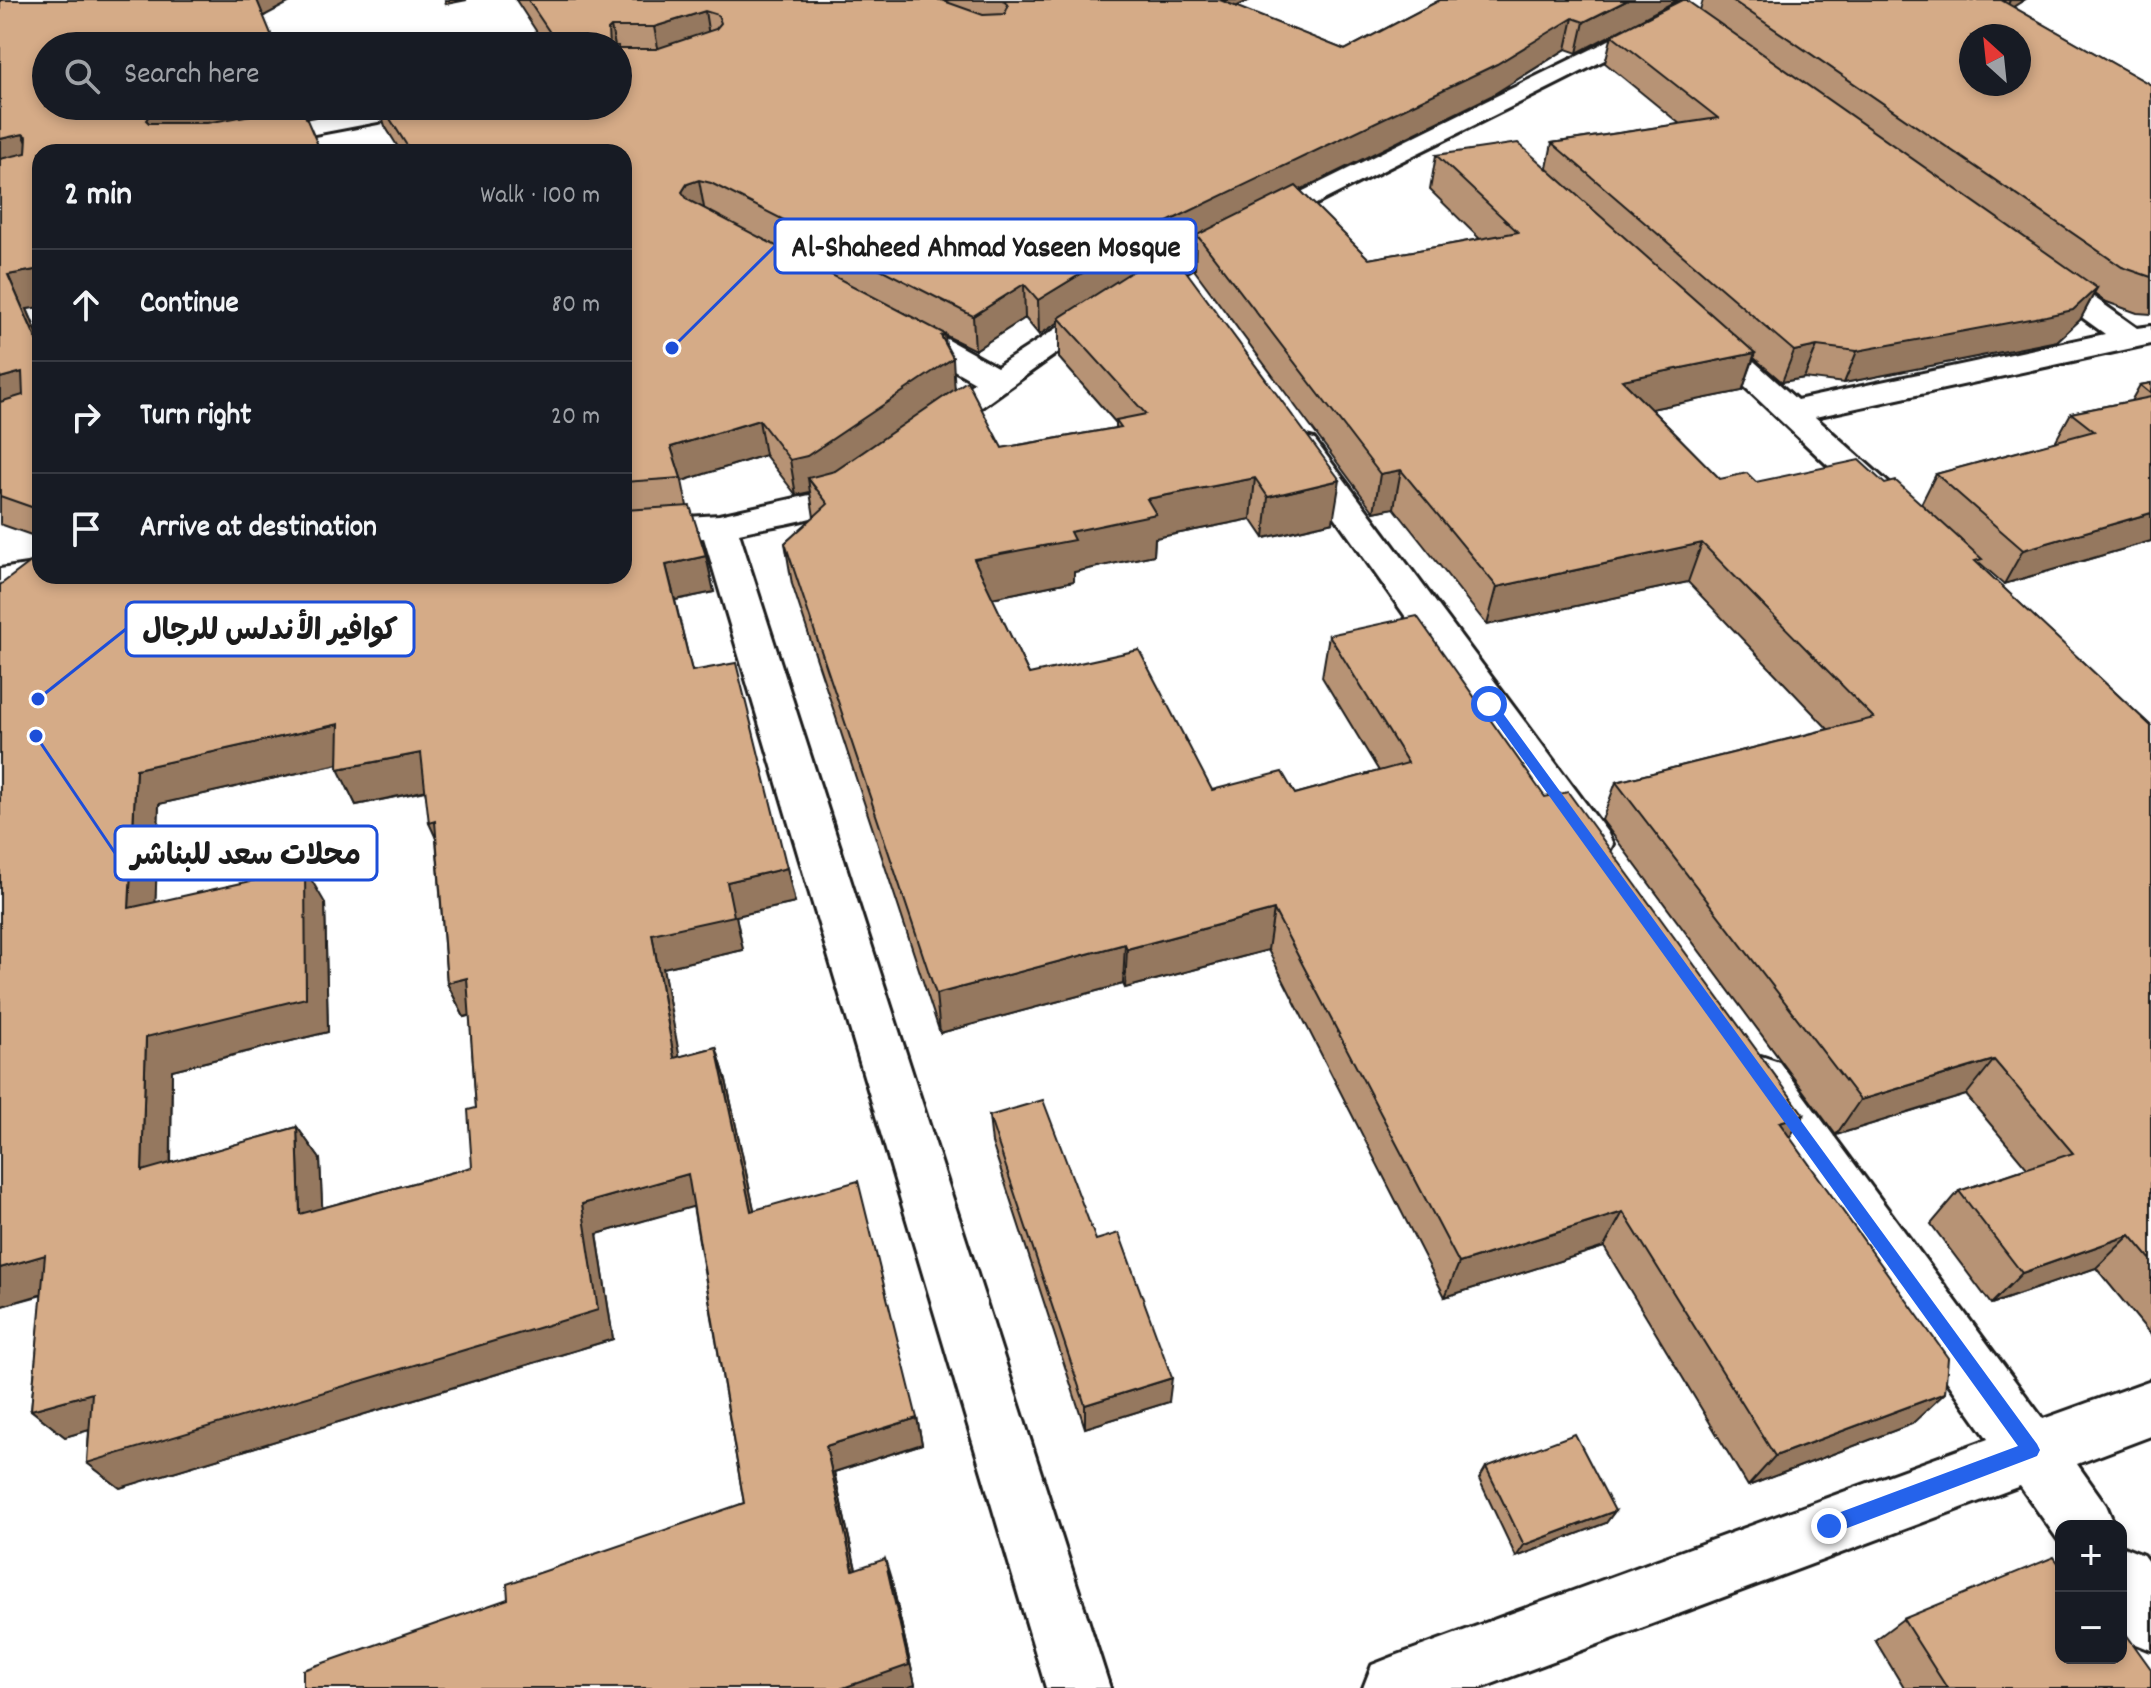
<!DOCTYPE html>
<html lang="en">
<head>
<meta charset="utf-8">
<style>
  :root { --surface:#171b24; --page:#20242c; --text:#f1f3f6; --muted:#9ea1a6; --line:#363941 }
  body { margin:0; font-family:Dekko,"Playpen Sans Arabic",sans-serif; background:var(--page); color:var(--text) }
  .controls { position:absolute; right:24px; bottom:24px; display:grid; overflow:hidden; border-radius:16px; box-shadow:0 4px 12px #0003 }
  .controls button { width:72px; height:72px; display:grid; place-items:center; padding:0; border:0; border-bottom:2px solid var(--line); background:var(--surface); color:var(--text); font:40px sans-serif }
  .compass { position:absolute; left:1959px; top:24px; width:72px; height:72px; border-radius:50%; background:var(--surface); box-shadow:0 4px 12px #0003; rotate:333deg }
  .stop { position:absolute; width:24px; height:24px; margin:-18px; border:6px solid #2563eb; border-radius:50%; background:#fff }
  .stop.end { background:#2563eb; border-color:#fff; box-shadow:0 2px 8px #0008 }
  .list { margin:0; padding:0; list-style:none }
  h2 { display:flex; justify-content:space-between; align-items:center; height:104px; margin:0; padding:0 32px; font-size:34px }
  h2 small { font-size:26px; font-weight:400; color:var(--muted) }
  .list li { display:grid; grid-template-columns:52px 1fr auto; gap:24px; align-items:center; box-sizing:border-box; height:112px; padding:0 32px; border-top:2px solid var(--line) }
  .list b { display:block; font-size:30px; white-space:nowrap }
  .list em { font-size:26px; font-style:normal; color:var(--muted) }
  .icon { flex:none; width:44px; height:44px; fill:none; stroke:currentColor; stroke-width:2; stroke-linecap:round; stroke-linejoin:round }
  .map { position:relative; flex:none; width:2151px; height:1688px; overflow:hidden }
  .search { position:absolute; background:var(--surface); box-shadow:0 4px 12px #0003; left:32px; top:32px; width:600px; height:88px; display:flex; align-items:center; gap:20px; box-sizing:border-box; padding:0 28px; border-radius:44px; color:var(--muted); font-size:30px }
  .panel { position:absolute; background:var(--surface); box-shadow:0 4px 12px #0003; left:32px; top:144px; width:600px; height:440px; border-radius:24px }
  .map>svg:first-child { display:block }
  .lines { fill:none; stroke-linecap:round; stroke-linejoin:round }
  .minor-casing { stroke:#1c1c1c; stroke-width:6 }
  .minor { fill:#fff; fill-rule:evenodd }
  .wall { fill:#b79374; stroke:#1c1c1c; stroke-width:2; fill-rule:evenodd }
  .shaded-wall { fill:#95785e; stroke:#1c1c1c; stroke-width:2 }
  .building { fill:#d5ab87; stroke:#1c1c1c; stroke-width:2; fill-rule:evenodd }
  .route { fill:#2563eb }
  .leader { fill:none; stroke:#1d4ed8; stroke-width:3 }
  .callout-dot { fill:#1d4ed8; stroke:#fff; stroke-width:3 }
  .callout { fill:#fff; stroke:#1d4ed8; stroke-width:3 }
  .callout-label { font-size:30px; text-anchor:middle; font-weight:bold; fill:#1c1c1c }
</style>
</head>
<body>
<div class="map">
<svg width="2151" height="1688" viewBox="0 0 2151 1688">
  <rect width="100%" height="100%" fill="#fff"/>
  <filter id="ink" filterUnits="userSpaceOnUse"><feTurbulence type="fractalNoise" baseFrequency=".0125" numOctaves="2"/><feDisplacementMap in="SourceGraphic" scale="16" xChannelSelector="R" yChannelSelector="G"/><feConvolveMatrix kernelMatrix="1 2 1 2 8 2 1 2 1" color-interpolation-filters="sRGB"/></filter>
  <g filter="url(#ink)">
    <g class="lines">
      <defs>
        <g id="minor">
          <path d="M 1684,0 L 1714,0 L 1710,5 C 1537,98 1358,179 1185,272 C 1098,319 1019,382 938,438 L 926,441 L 914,438 L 909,431 L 914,424 L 975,382 L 887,332 L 882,325 L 887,318 L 898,316 L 909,318 L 997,367 L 1161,261 L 1594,48 Z"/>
          <path d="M 378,106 L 433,106 L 429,112 L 420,114 L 220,152 L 163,152 L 167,146 L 177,144 Z"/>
          <path d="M 2039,263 L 2050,266 L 2137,328 L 2151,326 L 2151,344 L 1815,417 L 1903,496 L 1908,504 L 1903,512 L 1890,515 L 1877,512 L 1689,334 L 1694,327 L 1705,324 L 1716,327 L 1797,400 L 2105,334 L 2028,278 L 2024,272 L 2028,266 Z"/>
          <path d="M 1302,436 L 1314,439 L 1607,832 L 1613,844 L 1607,856 L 1591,861 L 1575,856 L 1285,446 L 1290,439 Z"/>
          <path d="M 863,465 L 875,469 L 881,476 C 851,519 786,522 739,533 L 1110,1688 L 1046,1688 L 704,538 L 624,543 L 624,521 L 719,515 L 814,494 L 851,469 Z"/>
          <path d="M 40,563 L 40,576 L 58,576 L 53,584 L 0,593 L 0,569 Z"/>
          <path d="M 1761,1056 L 1779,1062 L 2043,1419 L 2151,1380 L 2151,1436 L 2077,1464 L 2106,1505 L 2115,1526 L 2061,1526 L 2061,1544 L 2020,1486 L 1481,1688 L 1363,1688 L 1372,1665 L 1395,1656 L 1988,1439 L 1743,1092 L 1736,1077 L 1743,1062 Z"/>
          <path d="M 2121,1546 L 2143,1555 L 2151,1566 L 2151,1650 L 2129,1641 L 2121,1630 Z"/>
        </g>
      </defs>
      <use href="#minor" class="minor-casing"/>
      <use href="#minor" class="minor"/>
    </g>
    <g class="wall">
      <path d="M 0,0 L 264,16 L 40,152 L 40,307 L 27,309 L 40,339 L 40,538 L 0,524 Z"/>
      <path d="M 516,0 L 1250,0 L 1236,7 L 1345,50 L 1440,0 L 1678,0 L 1577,53 L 1566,49 L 1491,96 L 1299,190 L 1369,259 L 1480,239 L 1430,190 L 1436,155 L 1547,168 L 1552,143 L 1680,124 L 1605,63 L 1612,35 L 1700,10 L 1703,0 L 2024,0 L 2013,7 L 2151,85 L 2151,314 L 2137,313 L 2104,301 L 2094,294 L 2080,320 L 2057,341 L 1844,383 L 1804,378 L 1782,382 L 1754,358 L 1742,391 L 1651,409 L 1720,479 L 1756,482 L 1885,484 L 1921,504 L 1936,474 L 2055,442 L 2071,413 L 2131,401 L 2140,385 L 2151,383 L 2151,541 L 2004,584 L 1980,563 L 1979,565 L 2151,726 L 2151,1335 L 2096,1268 L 1991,1304 L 1931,1224 L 1959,1191 L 2027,1168 L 1966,1095 L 1836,1135 L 1602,820 L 1616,782 L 1828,729 L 1688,582 L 1487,625 L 1394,508 L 1374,512 L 1195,271 L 1196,240 L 1172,252 L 1333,522 L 1264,538 L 1251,519 L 1155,538 L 1154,555 L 1074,572 L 1074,581 L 992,598 L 1029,674 L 1212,790 L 1295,794 L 1379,771 L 1322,677 L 1329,635 L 1545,797 L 1804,1115 L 1789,1137 L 1912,1424 L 1748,1486 L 1604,1247 L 1445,1297 L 1268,950 L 1125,988 L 1123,984 L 940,1033 L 792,584 L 785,543 L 814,517 L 810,492 L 796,495 L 765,455 L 682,481 L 687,506 L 706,556 L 714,592 L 675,600 L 692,671 L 787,868 L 795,903 L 736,916 L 743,950 L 663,968 L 679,1057 L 716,1047 L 726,1080 L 754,1210 L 917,1418 L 922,1444 L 834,1472 L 856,1569 L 892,1582 L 915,1685 L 906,1688 L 303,1688 L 508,1599 L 744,1503 L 693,1206 L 597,1234 L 613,1339 L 120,1488 L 87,1463 L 89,1430 L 65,1437 L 31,1410 L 42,1295 L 2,1306 L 40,555 L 624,576 L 624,152 L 401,152 L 385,126 L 379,106 L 618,106 L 618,46 L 546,46 ZM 1025,318 L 1039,335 L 1059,322 L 1059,358 L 1116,423 L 1116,428 L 1002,448 L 955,389 L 945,343 L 945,335 L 975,350 ZM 338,764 L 356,805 L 425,791 L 436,839 L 447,983 L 464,1017 L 470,1015 L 476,1108 L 472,1167 L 322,1208 L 320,1159 L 297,1127 L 171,1163 L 172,1070 L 328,1032 L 325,903 L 155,902 L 159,804 Z"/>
      <path d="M 989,1116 L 1096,1240 L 1169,1402 L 1085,1428 L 992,1143 Z"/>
      <path d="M 1486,1467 L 1615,1511 L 1606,1523 L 1516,1557 L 1479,1479 Z"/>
      <path d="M 1903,1619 L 2061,1658 L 2151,1688 L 1904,1688 L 1875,1640 Z"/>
    </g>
    <g class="shaded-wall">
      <path d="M 256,0 L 294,0 L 262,17 Z"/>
      <path d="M 445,0 L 467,0 L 446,4 Z"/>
      <path d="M 1203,0 L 1250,0 L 1201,24 Z"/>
      <path d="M 1628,0 L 1678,0 L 1577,53 L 1584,22 Z"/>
      <path d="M 2010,0 L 2024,0 L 2005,12 Z"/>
      <path d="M 705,11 L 710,42 L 660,58 L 654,27 Z"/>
      <path d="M 1573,18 L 1566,49 L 1491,96 L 1200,239 L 1197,235 L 1196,240 L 1160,258 L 1059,318 L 1059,322 L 1039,335 L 1038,300 L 1161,225 Z"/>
      <path d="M 611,27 L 615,46 L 608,46 L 608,30 Z"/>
      <path d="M 178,106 L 300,106 L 166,143 L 146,120 L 152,111 Z"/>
      <path d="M 23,134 L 39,167 L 0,175 L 0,139 Z"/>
      <path d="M 699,180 L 705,213 L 688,225 L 682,192 L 687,184 Z"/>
      <path d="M 40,269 L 40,307 L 27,309 L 40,340 L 40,348 L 8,275 Z"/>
      <path d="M 1024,284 L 1025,318 L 975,350 L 973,316 Z"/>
      <path d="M 2097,288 L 2080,320 L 2057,341 L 1844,383 L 1857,351 Z"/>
      <path d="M 945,334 L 947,362 L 953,358 L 955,393 L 816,489 L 808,478 L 810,492 L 796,495 L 790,460 Z"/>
      <path d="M 1817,346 L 1804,378 L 1782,382 L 1794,351 Z"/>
      <path d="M 1755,353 L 1742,391 L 1611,417 L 1622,380 Z"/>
      <path d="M 22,372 L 40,403 L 0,419 L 0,378 Z"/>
      <path d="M 759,420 L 765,455 L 682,481 L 671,447 Z"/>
      <path d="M 1401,470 L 1394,508 L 1374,512 L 1380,474 Z"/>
      <path d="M 1255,478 L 1251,519 L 1155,538 L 1154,555 L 1074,572 L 1074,581 L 977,601 L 974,559 L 1147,499 Z"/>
      <path d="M 1340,480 L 1333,522 L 1264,538 L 1268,497 Z"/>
      <path d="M 2151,513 L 2151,541 L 2004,584 L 2023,550 Z"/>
      <path d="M 1702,543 L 1688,582 L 1487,625 L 1497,587 Z"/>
      <path d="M 706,556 L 714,592 L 675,600 L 666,565 Z"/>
      <path d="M 339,724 L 356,760 L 159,804 L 154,942 L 129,908 L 136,769 Z"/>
      <path d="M 421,753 L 437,788 L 356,805 L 338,769 Z"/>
      <path d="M 435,821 L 445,858 L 429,823 Z"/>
      <path d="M 787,868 L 795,903 L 736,916 L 743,950 L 663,968 L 686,1091 L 674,1058 L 652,934 L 727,882 Z"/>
      <path d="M 305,869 L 325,903 L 328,1032 L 172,1070 L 170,1202 L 142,1171 L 146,1037 Z"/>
      <path d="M 1274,910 L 1268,950 L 1125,988 L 1127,949 Z"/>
      <path d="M 1125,944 L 1123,984 L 940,1033 L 936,994 Z"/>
      <path d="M 467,978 L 484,1012 L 464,1017 L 447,983 Z"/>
      <path d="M 716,1047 L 726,1080 L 761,1241 L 751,1211 Z"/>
      <path d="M 1994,1060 L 1966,1095 L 1836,1135 L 1860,1100 Z"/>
      <path d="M 1804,1115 L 1780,1152 L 1779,1122 Z"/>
      <path d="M 297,1127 L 320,1159 L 324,1245 L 300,1214 Z"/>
      <path d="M 688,1174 L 699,1205 L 597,1234 L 613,1339 L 120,1488 L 87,1463 L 582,1204 Z"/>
      <path d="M 1623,1212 L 1604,1247 L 1445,1297 L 1459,1263 Z"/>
      <path d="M 2130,1235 L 2096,1268 L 1991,1304 L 2022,1273 Z"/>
      <path d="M 45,1255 L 77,1284 L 2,1306 L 0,1305 L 0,1268 Z"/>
      <path d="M 1172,1378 L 1169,1402 L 1085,1428 L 1085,1405 Z"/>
      <path d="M 92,1393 L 124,1420 L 65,1437 L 31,1410 Z"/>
      <path d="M 1945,1393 L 1912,1424 L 1748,1486 L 1775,1456 Z"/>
      <path d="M 917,1418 L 922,1444 L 834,1472 L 861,1592 L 853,1570 L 826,1446 Z"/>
      <path d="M 1615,1511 L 1606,1523 L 1516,1557 L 1524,1545 Z"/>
      <path d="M 885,1559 L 892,1582 L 915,1685 L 906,1688 L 843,1688 Z"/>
    </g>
    <g class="building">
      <path d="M 0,0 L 257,0 L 276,46 L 46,46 L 46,106 L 178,106 L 152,111 L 146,120 L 149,123 L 207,123 L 301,106 L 321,152 L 40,152 L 40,269 L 8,275 L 40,348 L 40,510 L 0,496 L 0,402 L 23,395 L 22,372 L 0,378 L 0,159 L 26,153 L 27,137 L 23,134 L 0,139 Z"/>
      <path d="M 528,0 L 941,0 L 983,15 L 1005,14 L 1008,6 L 1005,1 L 1002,0 L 1220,0 L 1345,50 L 1440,0 L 1628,0 L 1584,22 L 1573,18 L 1497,64 L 1161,225 L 1038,300 L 1024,284 L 973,316 L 711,183 L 699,180 L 687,184 L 682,192 L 688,200 L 945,334 L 941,336 L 953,358 L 807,456 L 790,460 L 759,420 L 671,447 L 681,478 L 624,482 L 624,152 L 411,152 L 382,106 L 618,106 L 618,49 L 656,49 L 716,29 L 721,23 L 718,15 L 705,11 L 654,27 L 611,27 L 608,30 L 609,46 L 559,46 Z"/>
      <path d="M 1682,0 L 1686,0 L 2097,288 L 2073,310 L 2046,316 L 1857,351 L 1817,346 L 1794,351 L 1552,143 L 1718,118 L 1612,35 Z"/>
      <path d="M 1732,0 L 2001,0 L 2151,85 L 2151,277 L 2122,267 ZM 1971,36 L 2019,36 L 2019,84 L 1971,84 Z"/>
      <path d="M 1518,143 L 1755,353 L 1622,380 L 1720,479 L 1747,473 L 1756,482 L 1859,460 L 1885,484 L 1896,481 L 1982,559 L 1975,561 L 2151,726 L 2151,1260 L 2130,1235 L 2022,1273 L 1959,1191 L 2073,1153 L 1994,1060 L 1860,1100 L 1616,782 L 1874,718 L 1702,543 L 1497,587 L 1401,470 L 1380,474 L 1197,235 L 1296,186 L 1369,259 L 1518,232 L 1436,155 Z"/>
      <path d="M 1169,248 L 1340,480 L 1268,497 L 1255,478 L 1147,499 L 1156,514 L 1070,532 L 1074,540 L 974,559 L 1029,674 L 1139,650 L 1212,790 L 1282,772 L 1295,794 L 1408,763 L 1329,635 L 1417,616 L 1545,797 L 1568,792 L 1804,1115 L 1779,1122 L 1948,1358 L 1945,1393 L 1775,1456 L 1623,1212 L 1459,1263 L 1274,910 L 1127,949 L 1125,944 L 936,994 L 785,543 L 828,504 L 808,478 L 835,471 L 967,381 L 1002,448 L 1121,427 L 1116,420 L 1146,414 L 1059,318 Z"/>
      <path d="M 2151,383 L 2151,394 L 2140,385 Z"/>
      <path d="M 2151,397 L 2151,513 L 2023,550 L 1936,474 L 2094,431 L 2071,413 Z"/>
      <path d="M 690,506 L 706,556 L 666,565 L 692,671 L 736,663 L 787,868 L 727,882 L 734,916 L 652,934 L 674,1058 L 716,1047 L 751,1211 L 858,1181 L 917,1418 L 826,1446 L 853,1570 L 885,1559 L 909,1665 L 843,1688 L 303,1688 L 303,1670 L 508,1599 L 507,1584 L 744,1503 L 688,1174 L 582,1204 L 598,1310 L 87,1463 L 92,1393 L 31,1410 L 45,1255 L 0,1268 L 0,585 L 40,555 L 40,576 L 624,576 L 624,510 ZM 339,724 L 338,769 L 421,753 L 429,823 L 435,821 L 447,983 L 467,978 L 476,1108 L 468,1110 L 472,1167 L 300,1214 L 297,1127 L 142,1171 L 146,1037 L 306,998 L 305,869 L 129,908 L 136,769 Z"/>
      <path d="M 1043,1100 L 1096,1240 L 1119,1233 L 1172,1378 L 1085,1405 L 989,1116 Z"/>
      <path d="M 1575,1434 L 1615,1511 L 1524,1545 L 1486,1467 Z"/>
      <path d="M 2054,1557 L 2061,1567 L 2061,1658 L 2121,1658 L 2121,1627 L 2151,1669 L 2151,1688 L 1947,1688 L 1903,1619 Z"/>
    </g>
  </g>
  <path class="route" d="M 1489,700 L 1494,701 L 2037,1444 L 2040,1450 L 2037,1456 L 1829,1535 L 1822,1532 L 1820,1526 L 1822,1519 L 2018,1446 L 1485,707 L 1483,704 Z"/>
  <path class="leader" d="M672 348L775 246M38 699L126 629M36 736L115 853"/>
  <g class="callout-dot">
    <circle cx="672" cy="348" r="8"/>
    <circle cx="38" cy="699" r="8"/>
    <circle cx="36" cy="736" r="8"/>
  </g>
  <g class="callout">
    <rect x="775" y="219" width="421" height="54" rx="8"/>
    <rect x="126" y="602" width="288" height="54" rx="8"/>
    <rect x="115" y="826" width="262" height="54" rx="8"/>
  </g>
  <g class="callout-label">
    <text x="986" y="256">Al-Shaheed Ahmad Yaseen Mosque</text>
    <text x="270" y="639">كوافير الأندلس للرجال</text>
    <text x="246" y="864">محلات سعد للبناشر</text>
  </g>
</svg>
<div class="controls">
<button>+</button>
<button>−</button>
</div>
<svg class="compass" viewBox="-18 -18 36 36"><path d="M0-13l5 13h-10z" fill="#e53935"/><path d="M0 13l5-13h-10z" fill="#9ea1a6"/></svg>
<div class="stop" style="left:1489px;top:704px"></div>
<div class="stop end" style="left:1829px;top:1526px"></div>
<div class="search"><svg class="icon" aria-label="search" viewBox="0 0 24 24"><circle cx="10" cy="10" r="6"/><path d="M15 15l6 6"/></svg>Search here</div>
<section class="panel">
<h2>2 min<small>Walk · 100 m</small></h2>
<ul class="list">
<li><svg class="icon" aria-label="ahead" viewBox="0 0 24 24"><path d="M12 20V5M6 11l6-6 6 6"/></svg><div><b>Continue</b></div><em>80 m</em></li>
<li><svg class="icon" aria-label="right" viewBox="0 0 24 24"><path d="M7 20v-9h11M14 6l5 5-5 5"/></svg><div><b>Turn right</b></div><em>20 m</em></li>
<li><svg class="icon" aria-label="arrive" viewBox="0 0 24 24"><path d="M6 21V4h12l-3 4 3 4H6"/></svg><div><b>Arrive at destination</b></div></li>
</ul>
</section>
</div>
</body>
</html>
